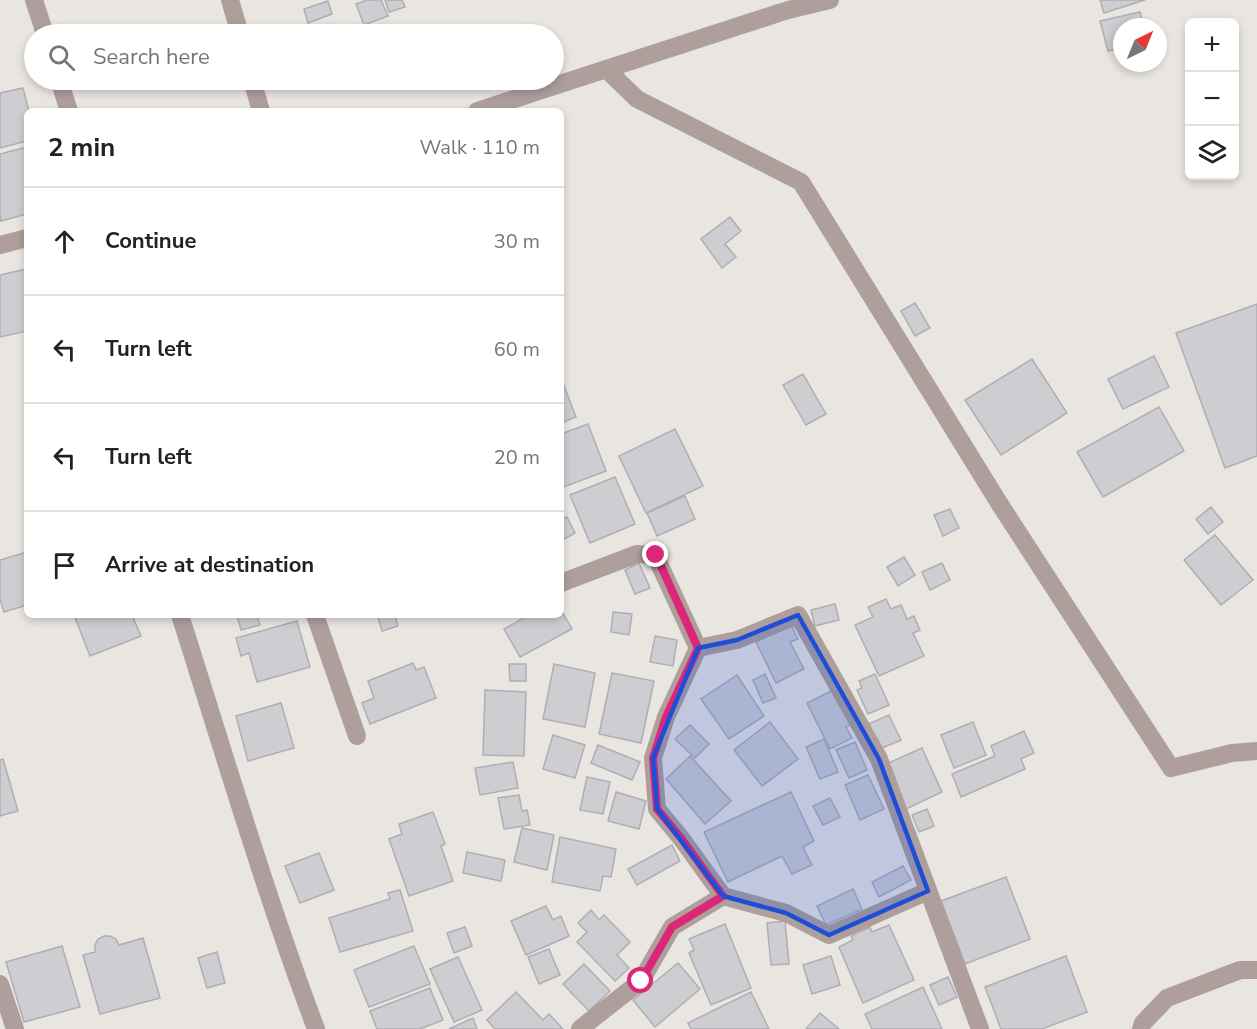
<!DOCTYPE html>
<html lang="en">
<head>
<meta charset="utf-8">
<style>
  :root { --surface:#fff; --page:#f6f6f6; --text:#222; --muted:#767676; --line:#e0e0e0 }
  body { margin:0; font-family:"Nunito Sans",sans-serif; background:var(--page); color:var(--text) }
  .controls { position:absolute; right:18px; top:18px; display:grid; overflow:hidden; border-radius:9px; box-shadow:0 3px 9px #0003 }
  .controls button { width:54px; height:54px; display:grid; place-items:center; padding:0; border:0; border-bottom:2px solid var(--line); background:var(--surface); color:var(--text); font:30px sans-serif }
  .compass { position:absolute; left:1113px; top:18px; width:54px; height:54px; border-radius:50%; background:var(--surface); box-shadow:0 3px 9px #0003; rotate:43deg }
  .stop { position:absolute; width:18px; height:18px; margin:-14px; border:4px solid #db2777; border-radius:50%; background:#fff }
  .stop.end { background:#db2777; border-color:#fff; box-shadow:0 2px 6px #0008 }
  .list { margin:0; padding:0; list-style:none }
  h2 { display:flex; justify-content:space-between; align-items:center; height:78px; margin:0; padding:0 24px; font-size:26px }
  h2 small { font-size:20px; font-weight:400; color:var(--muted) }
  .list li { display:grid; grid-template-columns:39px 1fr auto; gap:18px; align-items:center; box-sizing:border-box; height:108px; padding:0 24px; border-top:2px solid var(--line) }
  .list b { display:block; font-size:22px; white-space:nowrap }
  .list em { font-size:20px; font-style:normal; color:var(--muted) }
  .icon { flex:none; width:33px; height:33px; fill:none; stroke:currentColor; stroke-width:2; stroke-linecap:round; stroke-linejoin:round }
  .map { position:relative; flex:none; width:1257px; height:1029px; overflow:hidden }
  .search { position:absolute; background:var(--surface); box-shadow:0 3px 9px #0003; left:24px; top:24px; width:540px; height:66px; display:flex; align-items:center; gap:15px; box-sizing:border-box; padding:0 21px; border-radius:33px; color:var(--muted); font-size:22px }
  .panel { position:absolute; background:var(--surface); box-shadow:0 3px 9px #0003; left:24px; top:108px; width:540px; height:510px; border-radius:9px }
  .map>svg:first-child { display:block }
  .building { fill:#cecdd2; stroke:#afaeb2; stroke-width:1.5 }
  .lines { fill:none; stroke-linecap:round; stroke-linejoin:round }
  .minor { stroke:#ae9f9d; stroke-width:18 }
  .route { stroke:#db2777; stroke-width:8 }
  .marked { fill:#1d4ed8; fill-opacity:0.2; stroke:#1d4ed8; stroke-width:4.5; stroke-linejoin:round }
</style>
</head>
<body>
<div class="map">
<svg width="1257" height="1029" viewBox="0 0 1257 1029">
  <rect width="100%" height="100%" fill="#e9e5e1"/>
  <g class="building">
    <path d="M 367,0 L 381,0 L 388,16 L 364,25 L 356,4 Z"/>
    <path d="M 385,0 L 402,0 L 405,7 L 389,12 Z"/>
    <path d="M 1100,0 L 1145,0 L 1104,13 Z"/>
    <path d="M 328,1 L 332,14 L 308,23 L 304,9 Z"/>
    <path d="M 1140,12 L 1144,27 L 1122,27 L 1122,48 L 1108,51 L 1100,21 Z"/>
    <path d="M 23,88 L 29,111 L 27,111 L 27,141 L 0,148 L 0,93 Z"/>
    <path d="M 27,147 L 27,214 L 1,221 L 0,215 L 0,154 Z"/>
    <path d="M 730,217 L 741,231 L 725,244 L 736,257 L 722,268 L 701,239 Z"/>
    <path d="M 27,269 L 27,331 L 0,337 L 0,275 Z"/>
    <path d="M 915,303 L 930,328 L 915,336 L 901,311 Z"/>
    <path d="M 1257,304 L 1257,456 L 1225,468 L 1176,333 Z"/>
    <path d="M 1154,356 L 1169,387 L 1123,409 L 1108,379 Z"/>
    <path d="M 1032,359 L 1067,413 L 1001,455 L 965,400 Z"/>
    <path d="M 803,374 L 826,414 L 806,425 L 783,385 Z"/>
    <path d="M 561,378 L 576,417 L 561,423 Z"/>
    <path d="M 1159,407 L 1184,451 L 1103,497 L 1077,452 Z"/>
    <path d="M 588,424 L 606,471 L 561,488 L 561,434 Z"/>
    <path d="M 675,429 L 703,486 L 646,513 L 619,456 Z"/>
    <path d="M 615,477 L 635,524 L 590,543 L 570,495 Z"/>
    <path d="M 685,496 L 695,519 L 657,536 L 647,513 Z"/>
    <path d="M 1211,507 L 1223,522 L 1208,534 L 1196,519 Z"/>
    <path d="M 950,509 L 959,528 L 943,536 L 934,515 Z"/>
    <path d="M 567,517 L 575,533 L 561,541 L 561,520 Z"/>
    <path d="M 1215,535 L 1253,580 L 1221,605 L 1184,560 Z"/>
    <path d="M 27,552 L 27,605 L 4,612 L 0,599 L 0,560 Z"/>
    <path d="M 904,557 L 915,575 L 898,586 L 887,567 Z"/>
    <path d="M 639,563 L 650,588 L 635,594 L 625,570 Z"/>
    <path d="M 942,563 L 950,580 L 930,590 L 922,572 Z"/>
    <path d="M 886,599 L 891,609 L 901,605 L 907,619 L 914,616 L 920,630 L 913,633 L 924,656 L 879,676 L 855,625 L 873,617 L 868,607 Z"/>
    <path d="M 835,604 L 839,620 L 815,626 L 811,610 Z"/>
    <path d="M 561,610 L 572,629 L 520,657 L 504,629 L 529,615 L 561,615 Z"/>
    <path d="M 613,612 L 632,614 L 629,635 L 611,632 Z"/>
    <path d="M 74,615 L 132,615 L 141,636 L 90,656 Z"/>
    <path d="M 237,615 L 257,615 L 260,625 L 241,630 Z"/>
    <path d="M 384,615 L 395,615 L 398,626 L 382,631 L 378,617 Z"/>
    <path d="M 297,621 L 310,667 L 257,682 L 249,653 L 241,656 L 236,638 Z"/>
    <path d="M 791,625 L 798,639 L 790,642 L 804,669 L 776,683 L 756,642 Z"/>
    <path d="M 655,636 L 677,640 L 673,666 L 650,662 Z"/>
    <path d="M 413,663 L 416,670 L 424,667 L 436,698 L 370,724 L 362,703 L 374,698 L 368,681 Z"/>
    <path d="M 509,664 L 526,664 L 526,681 L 510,681 Z"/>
    <path d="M 554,664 L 595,673 L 585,727 L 543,719 Z"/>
    <path d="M 612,673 L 654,681 L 641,743 L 599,734 Z"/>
    <path d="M 765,674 L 776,698 L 763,703 L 753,680 Z"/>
    <path d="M 875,674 L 889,705 L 868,714 L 857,690 L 862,688 L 859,681 Z"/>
    <path d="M 737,675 L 764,716 L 729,739 L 701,699 Z"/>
    <path d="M 835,689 L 852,724 L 846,727 L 852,738 L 830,749 L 807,703 Z"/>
    <path d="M 485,690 L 526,692 L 524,756 L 483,755 Z"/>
    <path d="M 281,703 L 294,748 L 248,761 L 236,716 Z"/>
    <path d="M 889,715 L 901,740 L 880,749 L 869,724 Z"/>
    <path d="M 770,722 L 798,759 L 762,786 L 734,750 Z"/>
    <path d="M 973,722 L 986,755 L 954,768 L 941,735 Z"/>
    <path d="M 690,725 L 709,744 L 695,758 L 675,739 Z"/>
    <path d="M 1024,731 L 1034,753 L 1021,759 L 1025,769 L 961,797 L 952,774 L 995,756 L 991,746 Z"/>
    <path d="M 553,735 L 585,745 L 575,778 L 543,769 Z"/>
    <path d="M 824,739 L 838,772 L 820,779 L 806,747 Z"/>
    <path d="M 855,742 L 867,770 L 849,778 L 836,750 Z"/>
    <path d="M 598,745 L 640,762 L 632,780 L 591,763 Z"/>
    <path d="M 922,748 L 942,792 L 904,810 L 884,765 Z"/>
    <path d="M 690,756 L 731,801 L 705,824 L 666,779 Z"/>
    <path d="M 3,759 L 18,811 L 0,816 L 0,760 Z"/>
    <path d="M 513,762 L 518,788 L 480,795 L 475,768 Z"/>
    <path d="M 868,775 L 884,809 L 860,820 L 845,785 Z"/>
    <path d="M 587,777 L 610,782 L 603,814 L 580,810 Z"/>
    <path d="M 616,792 L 646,801 L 639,829 L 608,821 Z"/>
    <path d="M 791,792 L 814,841 L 803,847 L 812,865 L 792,874 L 782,856 L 728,882 L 704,832 Z"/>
    <path d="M 519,795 L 522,811 L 527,810 L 530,825 L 504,829 L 498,798 Z"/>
    <path d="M 830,798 L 840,817 L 823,825 L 813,806 Z"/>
    <path d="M 927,809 L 934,826 L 919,832 L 912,815 Z"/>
    <path d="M 433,812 L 445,844 L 441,846 L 453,881 L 409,896 L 389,839 L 402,834 L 399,824 Z"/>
    <path d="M 522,828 L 554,835 L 547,870 L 514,862 Z"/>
    <path d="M 560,837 L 616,849 L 611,877 L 603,876 L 600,891 L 552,882 Z"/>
    <path d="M 672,845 L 680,861 L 637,885 L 628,869 Z"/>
    <path d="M 467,852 L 505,860 L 501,881 L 463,873 Z"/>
    <path d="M 319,853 L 334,890 L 300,903 L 285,866 Z"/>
    <path d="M 903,866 L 911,880 L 879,897 L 872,882 Z"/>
    <path d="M 1006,877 L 1030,939 L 965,964 L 941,901 Z"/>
    <path d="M 853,889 L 862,909 L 826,925 L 817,906 Z"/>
    <path d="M 400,890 L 413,931 L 340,952 L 329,918 L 390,899 L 388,893 Z"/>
    <path d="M 546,906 L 553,920 L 561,916 L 569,936 L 526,955 L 511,921 Z"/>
    <path d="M 591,910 L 599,920 L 604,915 L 630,942 L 617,955 L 629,968 L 615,981 L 577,942 L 587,932 L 578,923 Z"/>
    <path d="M 785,921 L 789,964 L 771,965 L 767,923 Z"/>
    <path d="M 725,924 L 751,988 L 711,1005 L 689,953 L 694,950 L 689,939 Z"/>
    <path d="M 889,925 L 914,980 L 863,1003 L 839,947 L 853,940 L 851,936 L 870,927 L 872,932 Z"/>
    <path d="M 465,927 L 472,946 L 454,953 L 447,933 Z"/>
    <path d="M 104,936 L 110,936 L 116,939 L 119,945 L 143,938 L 160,998 L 100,1014 L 83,955 L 95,952 L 95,945 L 98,939 Z"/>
    <path d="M 62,946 L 80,1007 L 24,1022 L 6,962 Z"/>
    <path d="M 414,946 L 430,984 L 369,1007 L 354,970 Z"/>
    <path d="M 549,949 L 560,975 L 539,984 L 528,957 Z"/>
    <path d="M 217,952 L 225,983 L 207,988 L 198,958 Z"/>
    <path d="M 831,956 L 840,985 L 812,994 L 803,965 Z"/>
    <path d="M 1066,956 L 1087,1012 L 1042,1029 L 1001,1029 L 985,987 Z"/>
    <path d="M 458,957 L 482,1010 L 454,1022 L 430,969 Z"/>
    <path d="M 678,963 L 700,989 L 655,1027 L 633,1000 Z"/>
    <path d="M 584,964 L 610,991 L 589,1011 L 563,984 Z"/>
    <path d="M 948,977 L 957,997 L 939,1005 L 930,985 Z"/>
    <path d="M 923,987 L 942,1029 L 872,1029 L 865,1014 Z"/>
    <path d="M 430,988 L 443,1020 L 420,1029 L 377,1029 L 370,1011 Z"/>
    <path d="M 516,992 L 543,1020 L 549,1014 L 563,1029 L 495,1029 L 487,1020 Z"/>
    <path d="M 751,992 L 769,1029 L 691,1029 L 688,1023 Z"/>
    <path d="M 820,1013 L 839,1029 L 806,1029 Z"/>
    <path d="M 473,1018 L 477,1029 L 449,1029 Z"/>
  </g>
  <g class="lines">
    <g class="minor">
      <path d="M 34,0 L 45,34"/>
      <path d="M 230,0 L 240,34"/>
      <path d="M 606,69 L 637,99 L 801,182 L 999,503 L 1171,768 L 1232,753 L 1257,751"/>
      <path d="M 59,80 L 69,111"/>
      <path d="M 252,80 L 261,111"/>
      <path d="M 477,111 L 788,10 L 830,0"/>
      <path d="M 0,245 L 27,238"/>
      <path d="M 561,583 L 637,554 L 655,555 L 698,648"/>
      <path d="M 180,615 C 224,753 265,893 316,1029"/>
      <path d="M 315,615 L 357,736"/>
      <path d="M 928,891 L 829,935 L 786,913 L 723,896 L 681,838 L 657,809 L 653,758 L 666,717 L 698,648 L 737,640 L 798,615 L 879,759 L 980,1029"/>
      <path d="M 0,984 L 15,1029"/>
      <path d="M 580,1029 L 591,1020 L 641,981 L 672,927 L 723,896"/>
      <path d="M 1141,1029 L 1143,1023 L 1167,998 L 1240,970 L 1257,970"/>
    </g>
  </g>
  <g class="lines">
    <path class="route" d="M 641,981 L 672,927 L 723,896 L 681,838 L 657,809 L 653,758 L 666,717 L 698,648 L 656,555"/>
  </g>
  <path class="marked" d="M 798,615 L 879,759 L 928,891 L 829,935 L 786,913 L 723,896 L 657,809 L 653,758 L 698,648 L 737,640 Z"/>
</svg>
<div class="controls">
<button>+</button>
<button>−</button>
<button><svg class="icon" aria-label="layers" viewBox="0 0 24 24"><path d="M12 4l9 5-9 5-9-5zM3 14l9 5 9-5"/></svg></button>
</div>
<svg class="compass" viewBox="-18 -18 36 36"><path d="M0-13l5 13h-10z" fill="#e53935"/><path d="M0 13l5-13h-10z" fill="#767676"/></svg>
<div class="stop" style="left:641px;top:981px"></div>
<div class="stop end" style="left:656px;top:555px"></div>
<div class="search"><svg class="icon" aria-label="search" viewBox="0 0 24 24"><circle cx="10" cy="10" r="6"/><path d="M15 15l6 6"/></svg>Search here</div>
<section class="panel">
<h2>2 min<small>Walk · 110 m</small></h2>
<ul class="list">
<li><svg class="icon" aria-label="ahead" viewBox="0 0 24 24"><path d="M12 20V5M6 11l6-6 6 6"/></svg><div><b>Continue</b></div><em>30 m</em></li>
<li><svg class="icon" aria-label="left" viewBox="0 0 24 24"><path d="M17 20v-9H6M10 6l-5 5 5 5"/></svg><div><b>Turn left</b></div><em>60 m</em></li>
<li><svg class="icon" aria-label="left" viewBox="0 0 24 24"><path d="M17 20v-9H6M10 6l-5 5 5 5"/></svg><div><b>Turn left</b></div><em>20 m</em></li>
<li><svg class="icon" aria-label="arrive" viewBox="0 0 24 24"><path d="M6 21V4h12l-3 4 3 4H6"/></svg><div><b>Arrive at destination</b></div></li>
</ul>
</section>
</div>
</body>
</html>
